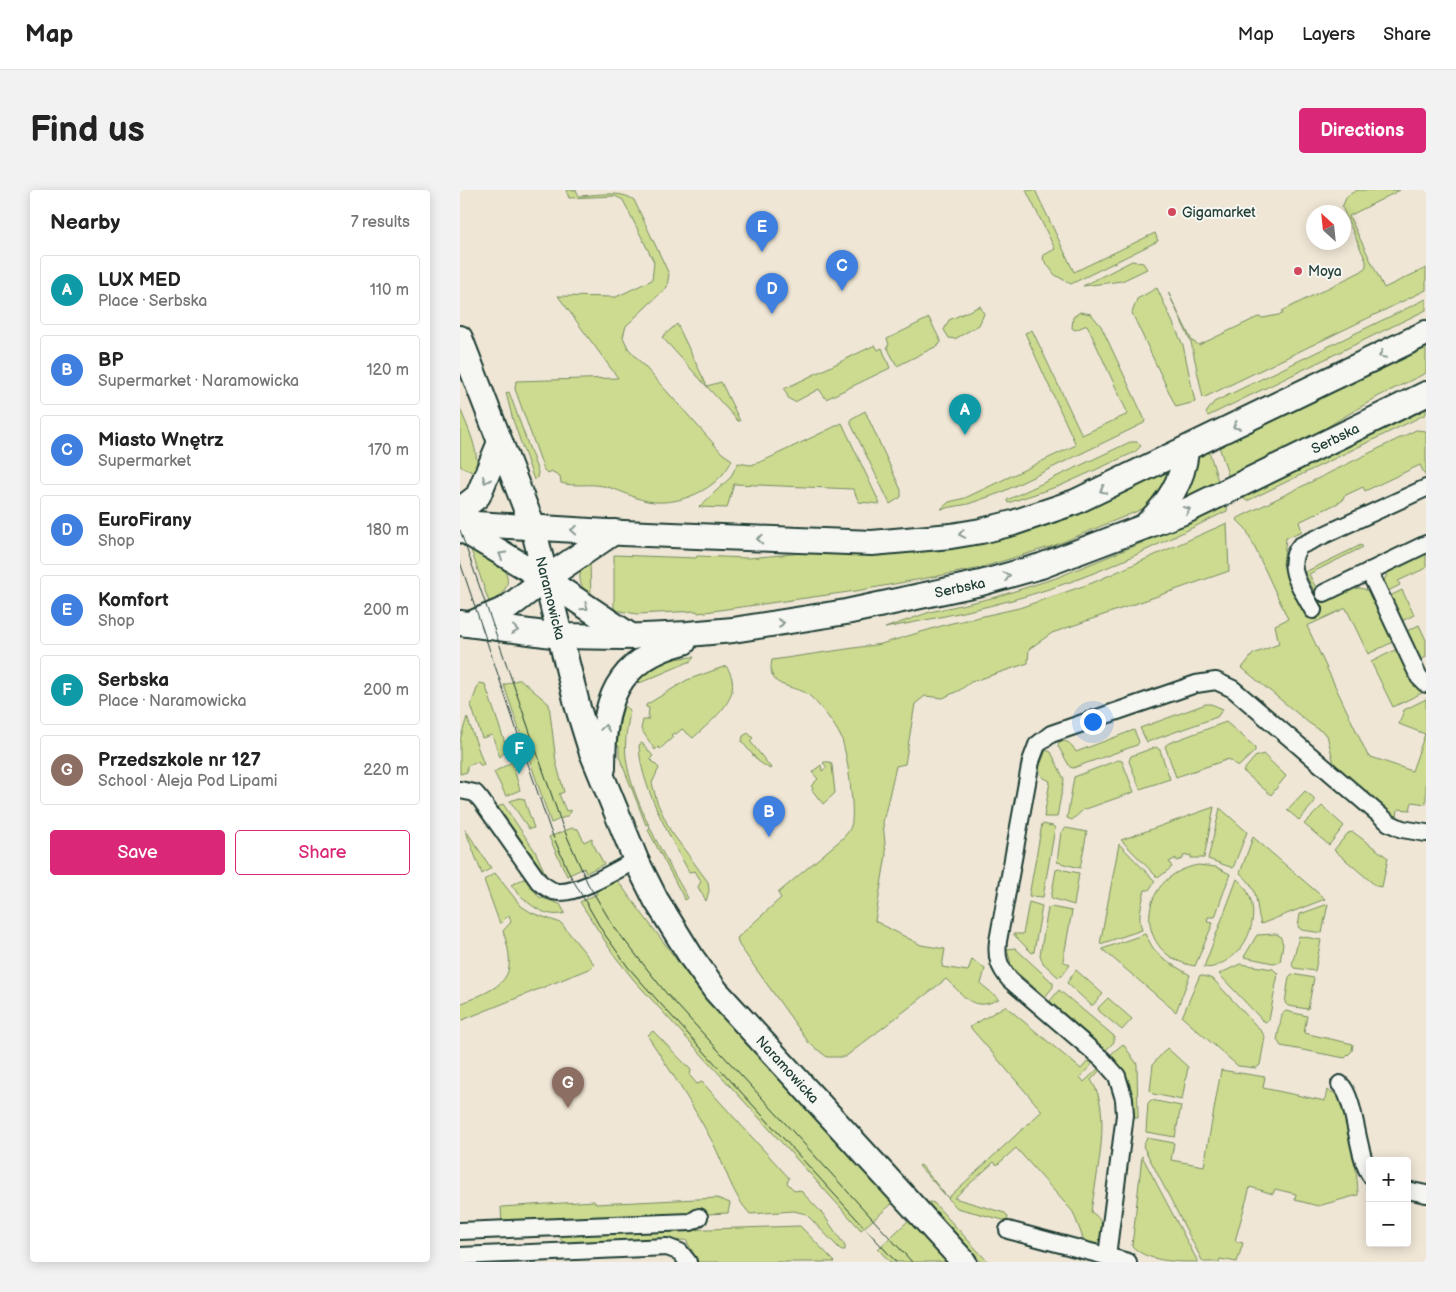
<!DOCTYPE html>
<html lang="en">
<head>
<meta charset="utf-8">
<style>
  :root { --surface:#fff; --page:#f2f2f2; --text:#222; --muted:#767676; --line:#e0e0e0; --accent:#db2777 }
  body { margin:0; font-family:"Balsamiq Sans",sans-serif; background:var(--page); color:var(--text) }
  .controls { position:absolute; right:15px; bottom:15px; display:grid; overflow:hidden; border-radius:5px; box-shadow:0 2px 12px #0003 }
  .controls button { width:45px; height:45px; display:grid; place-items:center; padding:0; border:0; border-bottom:1px solid var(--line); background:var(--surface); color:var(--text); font:25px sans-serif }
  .compass { position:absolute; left:846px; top:15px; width:45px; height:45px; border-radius:50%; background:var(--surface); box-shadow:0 2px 12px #0003; rotate:333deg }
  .you { position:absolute; left:632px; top:531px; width:18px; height:18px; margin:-12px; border:4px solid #fff; border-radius:50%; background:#1a73e8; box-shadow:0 0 0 8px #1a73e833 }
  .badge { display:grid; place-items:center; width:32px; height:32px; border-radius:50%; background:var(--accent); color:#fff; font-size:16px; font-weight:700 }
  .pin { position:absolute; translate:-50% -41px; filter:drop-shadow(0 1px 2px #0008) }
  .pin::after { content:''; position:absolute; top:26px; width:18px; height:15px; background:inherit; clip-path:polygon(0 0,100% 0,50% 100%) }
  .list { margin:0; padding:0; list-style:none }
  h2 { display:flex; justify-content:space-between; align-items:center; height:65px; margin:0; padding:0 20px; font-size:21px }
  h2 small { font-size:16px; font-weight:400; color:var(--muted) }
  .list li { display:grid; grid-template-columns:32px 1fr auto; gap:15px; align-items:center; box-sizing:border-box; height:70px; margin:0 10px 10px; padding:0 10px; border:1px solid var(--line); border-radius:5px }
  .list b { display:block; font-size:19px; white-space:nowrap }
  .list p { margin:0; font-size:16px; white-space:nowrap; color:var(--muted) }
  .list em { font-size:16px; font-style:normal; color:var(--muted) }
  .actions { display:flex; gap:10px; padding:15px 20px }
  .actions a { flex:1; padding:11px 0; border:1px solid var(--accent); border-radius:5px; text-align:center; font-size:18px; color:var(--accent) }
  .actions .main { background:var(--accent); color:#fff }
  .map { position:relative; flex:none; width:966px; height:1072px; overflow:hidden; border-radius:5px }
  header { display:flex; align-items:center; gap:30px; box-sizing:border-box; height:70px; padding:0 25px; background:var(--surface); border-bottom:1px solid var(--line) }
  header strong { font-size:24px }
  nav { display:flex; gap:28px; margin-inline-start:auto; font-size:18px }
  .intro { display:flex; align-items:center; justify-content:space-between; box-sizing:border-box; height:120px; padding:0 30px }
  h1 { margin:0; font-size:35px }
  .button { padding:12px 22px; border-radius:5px; background:var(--accent); color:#fff; font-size:18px; font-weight:700 }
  main { display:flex; gap:30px; padding:0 30px }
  aside { flex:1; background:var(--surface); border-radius:5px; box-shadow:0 2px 12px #0003 }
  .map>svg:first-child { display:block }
  .green { fill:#ccdb8f; stroke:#768c62 }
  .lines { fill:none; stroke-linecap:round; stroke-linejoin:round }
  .street-casing { stroke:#1f3d34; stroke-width:20 }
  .secondary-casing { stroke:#1f3d34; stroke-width:28 }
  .street { stroke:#f6f6f2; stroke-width:16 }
  .secondary { stroke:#f6f6f2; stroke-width:24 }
  .tram { stroke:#1f3d34; stroke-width:1 }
  .oneway { stroke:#8a9a93 }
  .poi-dot { fill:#d1495b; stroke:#f6f6f2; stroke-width:2 }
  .labels { text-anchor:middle; stroke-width:4; stroke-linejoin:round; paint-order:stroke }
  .poi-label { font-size:14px; fill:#1f3d34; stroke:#f6f6f2; text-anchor:start }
  .street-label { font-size:14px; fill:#1f3d34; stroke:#f6f6f2 }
</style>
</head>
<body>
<header>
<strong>Map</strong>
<nav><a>Map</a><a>Layers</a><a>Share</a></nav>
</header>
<div class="intro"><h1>Find us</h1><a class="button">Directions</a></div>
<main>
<aside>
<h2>Nearby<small>7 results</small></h2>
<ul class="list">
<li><span class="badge" style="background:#0f9aa8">A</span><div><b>LUX MED</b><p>Place · Serbska</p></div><em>110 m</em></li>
<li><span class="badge" style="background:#3f7fe0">B</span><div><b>BP</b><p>Supermarket · Naramowicka</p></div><em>120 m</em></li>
<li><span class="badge" style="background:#3f7fe0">C</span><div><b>Miasto Wnętrz</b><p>Supermarket</p></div><em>170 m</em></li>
<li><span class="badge" style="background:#3f7fe0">D</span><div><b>EuroFirany</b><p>Shop</p></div><em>180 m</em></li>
<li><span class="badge" style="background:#3f7fe0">E</span><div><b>Komfort</b><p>Shop</p></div><em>200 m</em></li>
<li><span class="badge" style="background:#0f9aa8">F</span><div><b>Serbska</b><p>Place · Naramowicka</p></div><em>200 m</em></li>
<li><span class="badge" style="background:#8d6e63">G</span><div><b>Przedszkole nr 127</b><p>School · Aleja Pod Lipami</p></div><em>220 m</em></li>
</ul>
<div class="actions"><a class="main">Save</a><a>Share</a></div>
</aside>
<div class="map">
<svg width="966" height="1072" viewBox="0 0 966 1072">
  <rect width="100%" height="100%" fill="#efe6d5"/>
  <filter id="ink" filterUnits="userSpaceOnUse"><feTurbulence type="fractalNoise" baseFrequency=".02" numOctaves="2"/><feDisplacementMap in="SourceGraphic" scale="10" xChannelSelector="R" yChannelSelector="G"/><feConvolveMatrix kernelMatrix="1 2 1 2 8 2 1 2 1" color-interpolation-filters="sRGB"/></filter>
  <g filter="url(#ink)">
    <g class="green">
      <path d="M 106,0 L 116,0 L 119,6 C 136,5 161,0 174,10 L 209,84 L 207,97 L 166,136 L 163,147 L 168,158 L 262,263 L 272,270 C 259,299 219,317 187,311 C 173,308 159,299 143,296 C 130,293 114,297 101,293 L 100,286 L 91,281 L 88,284 L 84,280 L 55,199 L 56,191 L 158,188 L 98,106 L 156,107 L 192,90 L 194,72 L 163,10 L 155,6 L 109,8 Z"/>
      <path d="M 566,0 L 575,0 L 614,82 L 695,43 L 698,51 L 611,94 L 595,85 L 583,69 L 584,65 L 595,59 Z"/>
      <path d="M 897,0 L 940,0 L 889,26 L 924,98 L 966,78 L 966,100 L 743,208 L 731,152 L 708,102 L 732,151 L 739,155 L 798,127 L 803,128 L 823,124 L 822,121 L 902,81 L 906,76 L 906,71 L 882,17 L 887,6 Z"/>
      <path d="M 672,71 L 683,73 L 687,79 L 662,91 L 623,96 Z"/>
      <path d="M 697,98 L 723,155 L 735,212 L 716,217 L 672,123 L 677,109 Z"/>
      <path d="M 966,109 L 966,120 L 748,226 L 746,223 L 754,212 Z"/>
      <path d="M 520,116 L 524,124 L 519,135 L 495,149 L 489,148 L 484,140 L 489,130 Z"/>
      <path d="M 620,122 L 631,124 L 641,136 L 685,230 L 684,233 L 540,303 L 508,314 L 481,319 L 489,312 L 505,308 L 616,255 L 565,143 L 572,140 L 622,245 L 668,224 L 627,135 L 615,140 L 612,138 L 613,127 Z"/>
      <path d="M 469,128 L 481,152 L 479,155 L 437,176 L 427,157 L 429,154 L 427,149 Z"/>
      <path d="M 217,134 L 247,196 L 261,192 L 280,231 L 278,231 L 202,147 Z"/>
      <path d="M 415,155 L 418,160 L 422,158 L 430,178 L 366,209 L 359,199 L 335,212 L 329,209 L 324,199 Z"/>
      <path d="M 966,155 L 966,183 L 919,206 L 837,255 L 769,288 L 759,256 Z"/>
      <path d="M 49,202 L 78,282 L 77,288 L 74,290 L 53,230 L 46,203 Z"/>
      <path d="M 966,215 L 966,224 L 956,229 L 787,311 L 780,306 Z"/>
      <path d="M 0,218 C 8,239 20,261 16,284 L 0,276 Z"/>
      <path d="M 405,221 L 441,300 L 441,307 L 430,314 L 391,234 L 391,229 Z"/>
      <path d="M 382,233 L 420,314 L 399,312 L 393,299 L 274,294 L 267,318 L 239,317 L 270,288 L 278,273 L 291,275 L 303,271 Z"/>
      <path d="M 956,240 L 966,241 L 966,287 L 960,275 L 905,301 L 903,297 L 884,306 L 882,311 L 839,332 L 842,341 L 826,348 L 823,375 L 847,427 L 863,420 L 845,382 L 901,355 L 903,357 L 849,384 L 863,412 C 877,405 894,391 910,402 L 935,451 L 908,464 L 886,418 L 847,436 L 908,566 L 952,581 L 965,544 L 939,534 L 944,520 L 966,509 L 966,614 L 952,612 L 950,620 L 938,619 L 937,628 L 874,574 L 867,545 L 849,533 L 782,478 L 793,464 L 819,454 L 815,435 L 828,429 L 786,339 L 776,329 Z"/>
      <path d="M 670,252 L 677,252 L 681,256 L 675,262 L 602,295 L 548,313 L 547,310 Z"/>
      <path d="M 749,261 L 759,294 L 720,310 L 735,268 Z"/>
      <path d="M 712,279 L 713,284 L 689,316 L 673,323 L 593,356 L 516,379 L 396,401 L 238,423 L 237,421 L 177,424 L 154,420 L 154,365 L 236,368 L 237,366 L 288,368 L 354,362 L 617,322 Z"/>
      <path d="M 768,312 L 767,321 C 710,348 653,379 592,398 C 538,416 481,427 425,438 L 470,422 L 536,407 L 596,388 L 684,352 Z"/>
      <path d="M 767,333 L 769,381 L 592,443 L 569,459 L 568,473 L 511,492 L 500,500 L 483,508 L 465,506 L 455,514 L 445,574 L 436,576 L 423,632 L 426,665 L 415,731 L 461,755 L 485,759 L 482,777 L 508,781 L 512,769 L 525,779 L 521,794 L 539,809 C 512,823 505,806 486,789 L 385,867 L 367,867 L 349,853 L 279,755 L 277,748 L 321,708 L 318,703 L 384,647 C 388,642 392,637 392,630 C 394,613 387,562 381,547 C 374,533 362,518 351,507 C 338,493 305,502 312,470 L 421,454 L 488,434 L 559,418 L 632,393 Z"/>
      <path d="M 10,357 C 20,363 36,369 43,378 C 54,392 43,407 29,412 Z"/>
      <path d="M 966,363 L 966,378 L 938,391 L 940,395 L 926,402 L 923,392 L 929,381 Z"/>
      <path d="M 130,371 L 131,408 C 119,397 114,381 130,371 Z"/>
      <path d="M 942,400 L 954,425 L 940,432 L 928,407 Z"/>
      <path d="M 959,435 L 966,450 L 966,467 L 959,471 L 945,442 Z"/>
      <path d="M 937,459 L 952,489 L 964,502 L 933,517 L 911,472 Z"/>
      <path d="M 234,467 L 231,471 L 182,492 L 175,493 C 187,472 212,468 234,467 Z"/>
      <path d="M 266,476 C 287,506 253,529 233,548 L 222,539 L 216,544 L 214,543 L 211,545 L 213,547 L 200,559 L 198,557 L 195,560 L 181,539 L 183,530 L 188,530 L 189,518 L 186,517 L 186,515 L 227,490 Z"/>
      <path d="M 57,490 L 61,490 L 89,514 L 96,572 L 104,602 L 99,604 L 106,621 L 111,620 L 111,622 L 107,626 L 91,633 L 44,495 Z"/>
      <path d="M 19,493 L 25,494 L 47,559 L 40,567 L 32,545 L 22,548 L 11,515 Z"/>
      <path d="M 160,512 L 170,520 C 168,536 164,551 166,567 C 170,607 207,672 228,708 L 225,710 L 188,640 L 190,637 L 188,634 L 186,635 L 159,566 L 159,556 L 157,556 L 155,548 Z"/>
      <path d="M 746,514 L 751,514 L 763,519 L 757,527 L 687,552 L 680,538 Z"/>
      <path d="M 7,527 L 24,575 L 20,575 L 18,572 L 7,576 L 7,582 L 0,584 L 0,550 Z"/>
      <path d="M 766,532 L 795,557 L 795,561 L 778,577 L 769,569 L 716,587 L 705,556 L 709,553 Z"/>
      <path d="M 674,540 L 679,552 L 677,555 L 613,578 L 610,577 L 598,556 L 599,552 C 608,549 612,555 616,562 Z"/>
      <path d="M 288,543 L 293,548 L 290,551 L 311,578 L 310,579 L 298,571 L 282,552 L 283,546 Z"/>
      <path d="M 182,553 L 193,566 L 190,569 L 199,578 L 192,593 L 197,612 L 210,640 L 248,692 L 249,701 L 246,711 L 238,697 L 241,691 L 235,681 L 229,682 C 210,646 180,596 179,555 Z"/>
      <path d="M 696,557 L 700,560 L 710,589 L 680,599 L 669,571 L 671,566 Z"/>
      <path d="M 586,560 L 591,562 L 604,589 L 597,627 L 584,627 L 590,591 L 582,587 L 579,578 Z"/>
      <path d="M 803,564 L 826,586 L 811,605 L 783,581 L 795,567 Z"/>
      <path d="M 658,570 L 662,571 L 674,602 L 623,620 L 612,630 L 607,628 L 614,587 Z"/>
      <path d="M 52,572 L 60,600 L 46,606 L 34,582 Z"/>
      <path d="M 364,572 L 370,572 L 372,575 L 375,603 L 363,614 L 352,600 L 353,598 L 351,596 L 358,589 L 352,582 L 361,575 L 362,581 L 367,577 L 363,573 Z"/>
      <path d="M 845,601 L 854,608 L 854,613 L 839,630 L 827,620 Z"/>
      <path d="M 60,608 L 64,609 L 74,638 L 69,639 L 50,611 Z"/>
      <path d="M 43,614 L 75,661 L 86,685 L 38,617 Z"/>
      <path d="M 862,616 L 884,636 L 869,655 L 844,634 Z"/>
      <path d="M 754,617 L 744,668 L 731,668 L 731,665 L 723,666 L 723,669 L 716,671 L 716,668 L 709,672 L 712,677 L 698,688 L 661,650 Z"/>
      <path d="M 760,618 L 787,642 L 773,678 L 748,669 Z"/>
      <path d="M 582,634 L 593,636 L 595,638 L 583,707 L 569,706 Z"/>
      <path d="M 112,638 L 118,639 L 124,652 L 132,648 L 132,652 L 144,674 L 126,683 L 124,678 L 107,686 L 89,647 Z"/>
      <path d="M 606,638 L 627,642 L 620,678 L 597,672 L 601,642 Z"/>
      <path d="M 5,639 L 31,678 L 22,684 Z"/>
      <path d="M 893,642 L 928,668 L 922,697 L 916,696 L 874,660 L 888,643 Z"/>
      <path d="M 793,647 L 865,709 L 801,734 C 794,712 801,701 780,683 Z"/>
      <path d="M 659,654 L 695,691 L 689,700 L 685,700 C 682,714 677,726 682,740 L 640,754 Z"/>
      <path d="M 738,675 L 756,677 L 770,684 L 755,727 L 748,727 L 747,732 L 753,733 L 735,776 C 673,766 675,687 738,675 Z"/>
      <path d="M 599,679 L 619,683 L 614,715 L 591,708 L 596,680 Z"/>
      <path d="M 35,683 L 61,716 L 72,723 L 101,733 L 134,774 L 131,778 L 0,831 L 0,814 C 42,796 60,791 43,741 L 51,732 L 49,725 L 40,734 L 24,690 Z"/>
      <path d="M 63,689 L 67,690 L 79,707 L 100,714 L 105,723 C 84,730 63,710 51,695 Z"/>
      <path d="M 777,689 C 805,712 793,759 762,773 C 756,776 751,779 744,777 Z"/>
      <path d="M 157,690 L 246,809 L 433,1013 L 401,1040 L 173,789 L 154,765 L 120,712 L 137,704 L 135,699 Z"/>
      <path d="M 569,712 L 582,716 L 574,762 L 572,763 L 553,744 L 563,744 Z"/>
      <path d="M 868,714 L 862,743 L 842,740 L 838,737 L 840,724 Z"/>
      <path d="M 591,717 L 612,721 L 603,771 L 610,775 L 602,786 L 598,787 L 583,773 L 580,765 L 588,718 Z"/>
      <path d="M 685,744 L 693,758 L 703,769 L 730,785 L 716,822 L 642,759 Z"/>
      <path d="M 816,744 L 820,746 L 823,754 L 820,772 L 813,773 L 784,767 L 797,745 Z"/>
      <path d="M 839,746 L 861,750 L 855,781 L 834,778 L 832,775 Z"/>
      <path d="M 555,758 L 593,793 L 593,797 L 585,807 L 552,778 L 547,759 Z"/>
      <path d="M 780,774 L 813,779 L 818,784 L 809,830 L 806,832 L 802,830 L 759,784 Z"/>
      <path d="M 616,780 L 643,804 L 633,815 L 631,815 L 607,793 Z"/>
      <path d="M 832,784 L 854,788 L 848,819 L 828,816 L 825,813 L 829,787 Z"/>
      <path d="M 740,785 L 753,789 L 802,842 L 805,847 L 800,875 L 796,878 L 778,876 L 722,827 Z"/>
      <path d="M 599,800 L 654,846 L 654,852 L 646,860 L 590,811 Z"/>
      <path d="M 648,808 L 672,829 L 662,840 L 639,821 L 638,818 Z"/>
      <path d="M 545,816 L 621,879 L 630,869 L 634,872 L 620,887 L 624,892 L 639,878 L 641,879 L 631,890 C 653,921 636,985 631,1022 C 644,1029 646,1044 636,1054 L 629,1054 L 623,1048 L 613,1022 L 556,958 L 537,975 L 534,972 L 494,1008 L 545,1023 L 548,1027 L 547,1031 L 497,1018 L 459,976 L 461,975 L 488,1008 L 582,921 L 510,837 Z"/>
      <path d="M 826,821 L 847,826 L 844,843 L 893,854 L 892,861 L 885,868 L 821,856 L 817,850 L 822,824 Z"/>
      <path d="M 193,841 L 231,880 L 230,886 L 237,894 L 242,892 L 329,988 L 327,993 L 335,1001 L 340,1000 L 363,1024 L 385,1056 L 385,1060 L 381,1060 L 346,1024 L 334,1021 L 290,1024 C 272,1005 265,976 253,953 C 234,917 212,883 189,848 L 188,845 Z"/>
      <path d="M 663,854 L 677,874 L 678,928 L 674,928 C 672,900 668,886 651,864 Z"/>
      <path d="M 707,858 L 728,877 L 722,910 L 693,904 L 690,901 L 693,874 Z"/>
      <path d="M 761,880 L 805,887 L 803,898 L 865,911 L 867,900 C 872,902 876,903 880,908 C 889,924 898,987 898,1005 L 858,1016 L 835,1010 L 836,1004 L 815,999 L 813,1004 L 790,997 L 775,1051 L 783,1053 L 777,1072 L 760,1069 L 759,1072 L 743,1072 L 683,956 L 687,948 L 714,953 L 711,970 L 744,976 Z"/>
      <path d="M 691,910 L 721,916 L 715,947 L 686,942 L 688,913 Z"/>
      <path d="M 682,966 L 738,1072 C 717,1072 687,1072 672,1056 Z"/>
      <path d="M 257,1008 L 270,1013 L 268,1023 L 42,1034 L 41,1017 L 134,1011 L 136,1014 Z"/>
      <path d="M 470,1012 L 474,1013 L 528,1072 L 521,1072 L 467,1013 Z"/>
      <path d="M 449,1030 L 487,1072 L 430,1072 L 418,1059 Z"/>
      <path d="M 340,1036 L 375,1072 L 238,1072 L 226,1050 L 105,1055 L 97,1044 Z"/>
    </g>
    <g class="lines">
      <defs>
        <g id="street">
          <path d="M 909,381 L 959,487 L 966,494"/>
          <path d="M 864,403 L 966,354"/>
          <path d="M 853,420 C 843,401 823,376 840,356 L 966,298"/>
          <path d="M 0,600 L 15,603 L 21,610 L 79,692 C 85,696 92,703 100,702 C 122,702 156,680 176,670"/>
          <path d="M 880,894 C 896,908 896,963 910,985"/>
          <path d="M 947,1000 L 966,1004"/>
          <path d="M 548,1040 L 668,1072"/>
          <path d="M 0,1041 L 231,1032 L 239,1027"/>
          <path d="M 0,1066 L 207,1057 L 220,1062 L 228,1072"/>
          <path d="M 647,1066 L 665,925 L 664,909 L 657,886 L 642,869 L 550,790 C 539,777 536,768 538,751 L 571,571 L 577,555 L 591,544 L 736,494 L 756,491 L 773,499 L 929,633 L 942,639 L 966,643"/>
        </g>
        <g id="secondary">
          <path id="s1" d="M 0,148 L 73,337 L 118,518 L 131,560 L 176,670 L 196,710 L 232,768 L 256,801 L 504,1072"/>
          <path d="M 0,320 L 18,306 L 40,252"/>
          <path d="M 0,333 L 163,343 L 412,353 L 491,346 L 521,341 L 553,333 L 615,312 L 966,143"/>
          <path d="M 687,334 C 708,313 723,292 726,261"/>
          <path d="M 0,338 L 85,389 L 172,447"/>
          <path id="s2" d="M 0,433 L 100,446 L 162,447 L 228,444 L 273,440 L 386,422 L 521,393 L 581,376 L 726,321 L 966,204"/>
          <path d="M 10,434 L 46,419 L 85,389 L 154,342"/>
          <path d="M 143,578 C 143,511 155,470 224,452"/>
        </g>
      </defs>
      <use href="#street" class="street-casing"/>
      <use href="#secondary" class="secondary-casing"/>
      <use href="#street" class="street"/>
      <use href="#secondary" class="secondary"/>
      <g class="tram">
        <path d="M 0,340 L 102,635 L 128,694 L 154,737 L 206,803 L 452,1072"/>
        <path d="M 0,372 L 90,639 L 109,683 L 143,742 L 168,777 L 198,811 L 436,1072"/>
      </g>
    </g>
    <defs><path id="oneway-chevron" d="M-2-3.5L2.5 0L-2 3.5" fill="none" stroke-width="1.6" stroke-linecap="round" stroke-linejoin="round" transform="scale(1.25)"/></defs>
    <g class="oneway">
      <use href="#oneway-chevron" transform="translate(922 165) rotate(154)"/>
      <use href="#oneway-chevron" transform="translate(776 236) rotate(154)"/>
      <use href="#oneway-chevron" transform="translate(26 290) rotate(114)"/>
      <use href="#oneway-chevron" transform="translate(643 300) rotate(155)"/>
      <use href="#oneway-chevron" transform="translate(727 320) rotate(-24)"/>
      <use href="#oneway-chevron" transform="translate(114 340) rotate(-176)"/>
      <use href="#oneway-chevron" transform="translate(502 344) rotate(169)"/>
      <use href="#oneway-chevron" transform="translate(300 349) rotate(-177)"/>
      <use href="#oneway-chevron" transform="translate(42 365) rotate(-150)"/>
      <use href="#oneway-chevron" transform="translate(547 386) rotate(-16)"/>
      <use href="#oneway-chevron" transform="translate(125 417) rotate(34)"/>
      <use href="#oneway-chevron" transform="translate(321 433) rotate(-9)"/>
      <use href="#oneway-chevron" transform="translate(55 440) rotate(7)"/>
      <use href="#oneway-chevron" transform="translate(145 538) rotate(-82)"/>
    </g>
  </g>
  <g class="poi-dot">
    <circle cx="712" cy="22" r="5"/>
    <circle cx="838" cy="81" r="5"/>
  </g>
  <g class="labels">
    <g class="poi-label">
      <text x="722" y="27">Gigamarket</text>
      <text x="848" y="86">Moya</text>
    </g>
    <g class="street-label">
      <text dy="5" stroke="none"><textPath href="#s2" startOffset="910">Serbska</textPath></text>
      <text dy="5" stroke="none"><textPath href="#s2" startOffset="505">Serbska</textPath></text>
      <text dy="5" stroke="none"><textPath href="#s1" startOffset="276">Naramowicka</textPath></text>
      <text dy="5" stroke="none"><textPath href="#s1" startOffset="812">Naramowicka</textPath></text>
    </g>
  </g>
</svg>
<div class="controls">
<button>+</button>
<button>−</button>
</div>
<svg class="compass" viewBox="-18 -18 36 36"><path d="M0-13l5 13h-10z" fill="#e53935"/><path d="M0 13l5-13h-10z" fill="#767676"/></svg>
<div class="you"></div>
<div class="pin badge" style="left:505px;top:245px;background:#0f9aa8">A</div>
<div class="pin badge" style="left:309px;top:647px;background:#3f7fe0">B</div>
<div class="pin badge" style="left:382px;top:101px;background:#3f7fe0">C</div>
<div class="pin badge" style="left:312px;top:124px;background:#3f7fe0">D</div>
<div class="pin badge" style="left:302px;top:62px;background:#3f7fe0">E</div>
<div class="pin badge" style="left:59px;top:584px;background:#0f9aa8">F</div>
<div class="pin badge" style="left:108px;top:918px;background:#8d6e63">G</div>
</div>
</main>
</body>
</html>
